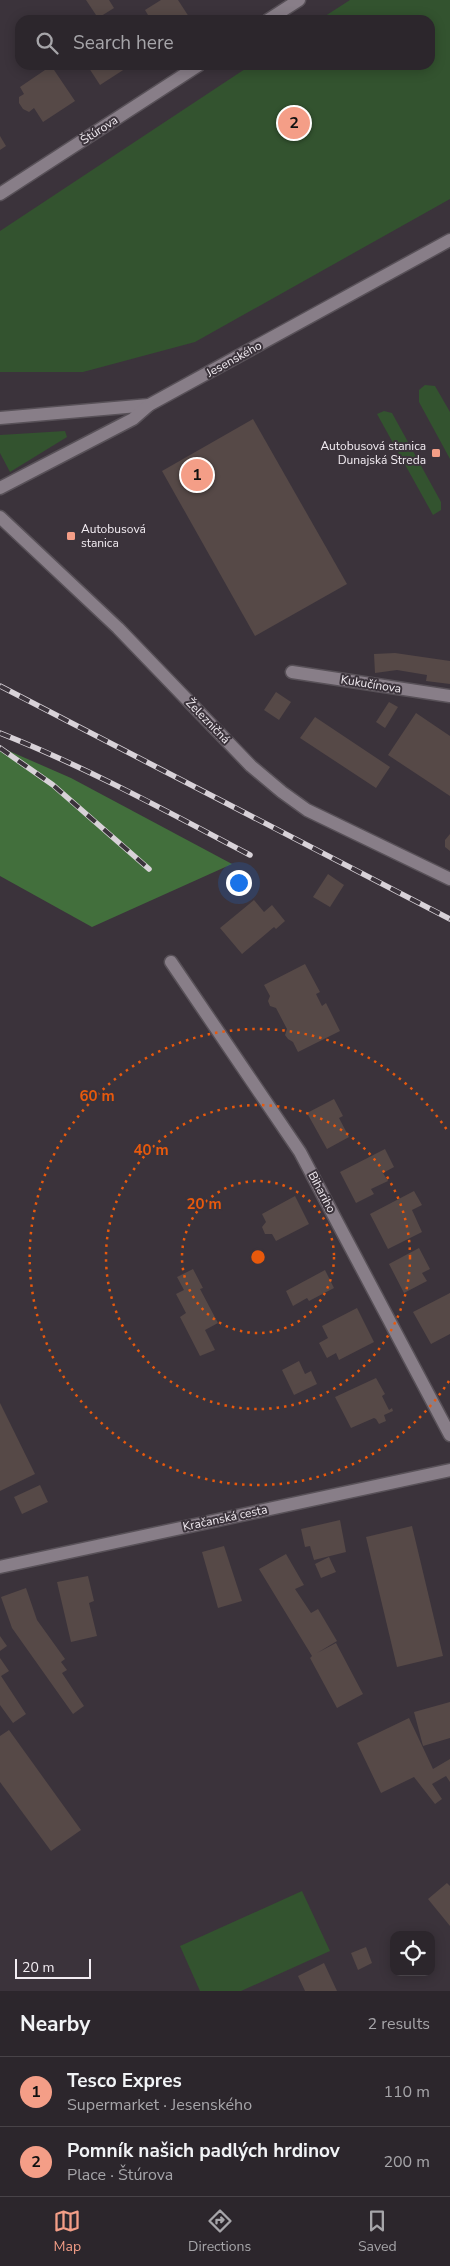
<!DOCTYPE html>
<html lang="en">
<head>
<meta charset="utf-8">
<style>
  :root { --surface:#2c262c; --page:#383238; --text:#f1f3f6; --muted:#a6a5a9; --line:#484348; --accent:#f49e87 }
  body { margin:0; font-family:"Nunito Sans",sans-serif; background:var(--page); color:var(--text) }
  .controls { position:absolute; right:15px; bottom:15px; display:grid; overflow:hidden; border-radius:10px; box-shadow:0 2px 12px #0003 }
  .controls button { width:45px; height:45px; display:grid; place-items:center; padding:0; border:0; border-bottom:1px solid var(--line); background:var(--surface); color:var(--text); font:25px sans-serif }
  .scale { position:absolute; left:15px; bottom:12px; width:76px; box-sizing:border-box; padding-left:5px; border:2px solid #f2ecf2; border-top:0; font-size:14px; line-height:18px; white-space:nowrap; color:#f2ecf2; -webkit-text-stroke:4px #3b333b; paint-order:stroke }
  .you { position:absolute; left:238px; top:882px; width:18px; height:18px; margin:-12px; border:4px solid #fff; border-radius:50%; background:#1a73e8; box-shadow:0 0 0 8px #1a73e833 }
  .badge { display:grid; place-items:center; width:32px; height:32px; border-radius:50%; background:var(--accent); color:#111; font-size:16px; font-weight:700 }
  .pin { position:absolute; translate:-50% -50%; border:2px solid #fff; box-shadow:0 1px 5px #0006 }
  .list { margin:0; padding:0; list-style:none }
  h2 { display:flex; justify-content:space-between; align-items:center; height:65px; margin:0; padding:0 20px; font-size:21px }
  h2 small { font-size:16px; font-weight:400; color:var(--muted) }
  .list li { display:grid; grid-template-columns:32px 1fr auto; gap:15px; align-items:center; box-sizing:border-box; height:70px; padding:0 20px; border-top:1px solid var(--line) }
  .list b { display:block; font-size:19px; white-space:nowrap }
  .list p { margin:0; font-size:16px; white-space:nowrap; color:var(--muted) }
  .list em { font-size:16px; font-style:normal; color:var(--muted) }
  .icon { flex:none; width:28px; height:28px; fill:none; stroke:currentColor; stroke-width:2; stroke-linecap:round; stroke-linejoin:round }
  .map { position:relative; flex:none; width:450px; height:1991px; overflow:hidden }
  .search { position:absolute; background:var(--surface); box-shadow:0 2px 12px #0003; left:15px; right:15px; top:15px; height:55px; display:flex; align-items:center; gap:12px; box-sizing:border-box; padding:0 18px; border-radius:15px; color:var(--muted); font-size:19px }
  .sheet { height:205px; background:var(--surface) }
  nav { display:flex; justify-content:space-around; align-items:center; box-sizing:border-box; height:70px; border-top:1px solid var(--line); background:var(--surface); font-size:14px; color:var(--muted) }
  nav a { display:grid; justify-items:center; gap:2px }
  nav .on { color:var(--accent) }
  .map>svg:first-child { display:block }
  .green { fill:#33532f }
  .forest { fill:#426f3c }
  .building { fill:#564947 }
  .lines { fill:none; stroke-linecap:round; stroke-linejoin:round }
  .minor-casing { stroke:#585158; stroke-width:15 }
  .tertiary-casing { stroke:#585158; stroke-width:15 }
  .minor { stroke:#887e88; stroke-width:12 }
  .tertiary { stroke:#887e88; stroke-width:12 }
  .rail-casing { stroke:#d8d2d8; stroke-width:5.5 }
  .rail { stroke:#3b333b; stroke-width:4; stroke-dasharray:11; stroke-linecap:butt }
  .ring { fill:none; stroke:#e8590c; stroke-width:2.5; stroke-dasharray:2.5 5 }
  .poi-dot { fill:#f49e87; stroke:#3b333b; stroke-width:2 }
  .labels { text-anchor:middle; stroke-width:4; stroke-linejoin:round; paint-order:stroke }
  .street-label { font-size:12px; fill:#f2ecf2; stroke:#3b333b }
  .poi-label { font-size:12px; fill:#f2ecf2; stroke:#3b333b; text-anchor:end }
  .centre { fill:#e8590c; stroke:#3b333b; stroke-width:2.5 }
  .ring-label { font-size:15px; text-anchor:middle; font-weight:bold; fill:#e8590c; stroke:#3b333b; stroke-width:4; stroke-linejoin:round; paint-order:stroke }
</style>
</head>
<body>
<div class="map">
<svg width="450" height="1991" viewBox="0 0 450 1991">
  <rect width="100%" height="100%" fill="#3b333b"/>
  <g class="green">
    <path d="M 350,0 L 450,0 L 450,199 L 195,342 L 83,372 L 0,372 L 0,231 L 251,65 L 430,65 L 430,20 L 319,20 Z"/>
    <path d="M 425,385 L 435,386 L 450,412 L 450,459 L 419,402 L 419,390 Z"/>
    <path d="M 384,411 L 392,413 L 441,502 L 441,510 L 433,515 L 377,414 Z"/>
    <path d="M 65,431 L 67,437 L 10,472 L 0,453 L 0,435 Z"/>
    <path d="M 302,1891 L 330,1951 L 241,1991 L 200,1991 L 180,1946 Z"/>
  </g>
  <path class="forest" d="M 0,747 L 71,778 L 232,864 L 92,927 L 0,876 Z"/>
  <g class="building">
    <path d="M 86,0 L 109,0 L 114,8 L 98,18 Z"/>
    <path d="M 161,0 L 178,0 L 191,20 L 151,20 L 145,10 Z"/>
    <path d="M 42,65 L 55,65 L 52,67 L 75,101 L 43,122 L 34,108 L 29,112 L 23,109 L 19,103 L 19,97 L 24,94 L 20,87 L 45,70 Z"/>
    <path d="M 87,65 L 131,65 L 100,85 Z"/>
    <path d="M 0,136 L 6,146 L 0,150 Z"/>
    <path d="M 253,419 L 347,584 L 255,636 L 162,471 Z"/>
    <path d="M 395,653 L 450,661 L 450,684 L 426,681 L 427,675 L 397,670 L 375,673 L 374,654 Z"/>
    <path d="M 276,692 L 291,702 L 279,720 L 264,710 Z"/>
    <path d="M 389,702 L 398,707 L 385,728 L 376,722 Z"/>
    <path d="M 416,713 L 450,736 L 450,796 L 388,755 Z"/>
    <path d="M 315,717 L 390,767 L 376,788 L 300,738 Z"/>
    <path d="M 450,834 L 450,851 L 445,847 L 445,840 Z"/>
    <path d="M 328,874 L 344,885 L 330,907 L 313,897 Z"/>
    <path d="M 254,900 L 264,912 L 272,905 L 285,921 L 276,929 L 274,927 L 242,954 L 220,928 Z"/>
    <path d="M 305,964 L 320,992 L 316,994 L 322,1006 L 326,1003 L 340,1031 L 298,1052 L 293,1042 L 288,1039 L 285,1035 L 287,1029 L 276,1008 L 270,1006 L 268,1001 L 270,996 L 264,985 Z"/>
    <path d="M 334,1099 L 343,1116 L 339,1118 L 349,1137 L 327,1149 L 307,1113 Z"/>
    <path d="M 385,1149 L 394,1167 L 383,1173 L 388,1181 L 371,1189 L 374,1194 L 356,1203 L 340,1172 Z"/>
    <path d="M 414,1191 L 422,1205 L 412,1210 L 422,1232 L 388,1249 L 370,1214 Z"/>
    <path d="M 295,1196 L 309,1224 L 276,1241 L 272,1234 L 265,1234 L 262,1227 L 266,1222 L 262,1214 Z"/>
    <path d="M 419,1248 L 430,1269 L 422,1273 L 427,1281 L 404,1293 L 389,1264 Z"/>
    <path d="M 193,1269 L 203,1288 L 200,1289 L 218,1323 L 205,1330 L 215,1350 L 200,1356 L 180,1317 L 186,1313 L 176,1294 L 184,1290 L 177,1277 Z"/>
    <path d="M 325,1270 L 334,1288 L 309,1301 L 307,1298 L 293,1306 L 286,1291 Z"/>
    <path d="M 450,1293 L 450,1334 L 431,1344 L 413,1312 Z"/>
    <path d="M 357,1308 L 374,1342 L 339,1360 L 336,1353 L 327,1358 L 319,1343 L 328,1338 L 322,1326 Z"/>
    <path d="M 299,1361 L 305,1374 L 311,1371 L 317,1384 L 294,1395 L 282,1370 Z"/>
    <path d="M 376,1378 L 385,1394 L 382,1396 L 389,1410 L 392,1408 L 393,1411 L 384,1415 L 386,1421 L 379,1424 L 376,1419 L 374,1418 L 351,1428 L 335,1397 Z"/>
    <path d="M 0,1403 L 35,1474 L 0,1491 Z"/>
    <path d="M 40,1485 L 48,1502 L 22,1514 L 14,1497 Z"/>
    <path d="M 340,1520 L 346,1552 L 314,1560 L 310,1546 L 305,1547 L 301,1529 Z"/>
    <path d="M 412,1526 L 443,1656 L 397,1667 L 366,1537 Z"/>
    <path d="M 224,1546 L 242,1601 L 218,1608 L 202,1552 Z"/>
    <path d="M 286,1554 L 304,1585 L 295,1589 L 311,1613 L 318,1609 L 337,1641 L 317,1653 L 336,1643 L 363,1694 L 337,1708 L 310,1658 L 312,1656 L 259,1569 Z"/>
    <path d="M 329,1557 L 336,1572 L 321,1578 L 315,1564 Z"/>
    <path d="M 88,1576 L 94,1601 L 89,1603 L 97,1636 L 71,1642 L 57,1582 Z"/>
    <path d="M 26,1588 L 37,1620 L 65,1659 L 61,1662 L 67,1670 L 62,1673 L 84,1706 L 73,1714 L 12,1628 L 1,1597 Z"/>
    <path d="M 0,1636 L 7,1646 L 0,1651 Z"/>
    <path d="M 0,1658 L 9,1671 L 1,1676 L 26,1714 L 13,1723 L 0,1705 Z"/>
    <path d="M 450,1702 L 450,1738 L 423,1746 L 414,1712 Z"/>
    <path d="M 409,1718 L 433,1769 L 450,1759 L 450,1782 L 446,1776 L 432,1784 L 442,1799 L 435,1804 L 414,1777 L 381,1793 L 357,1743 Z"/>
    <path d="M 9,1730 L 81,1830 L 51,1851 L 0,1782 L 0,1736 Z"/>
    <path d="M 447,1883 L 450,1886 L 450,1926 L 428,1899 Z"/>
    <path d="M 366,1947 L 372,1963 L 358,1970 L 351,1953 Z"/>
    <path d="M 324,1963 L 337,1991 L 305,1991 L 298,1976 Z"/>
  </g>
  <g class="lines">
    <defs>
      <g id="minor">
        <path d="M 268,20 L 299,0"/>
        <path d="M 0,194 L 199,65"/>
        <path d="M 0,517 L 118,628 L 251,766 L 282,792 L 307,810 L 450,879"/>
        <path d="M 292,672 L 450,696"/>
        <path d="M 171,962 L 300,1152 L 450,1435"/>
      </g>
      <g id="tertiary">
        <path d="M 0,418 L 149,405 L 450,240"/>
        <path d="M 0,488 L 133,419 L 149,405"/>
        <path d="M 0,1567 L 450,1470"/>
      </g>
    </defs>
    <use href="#minor" class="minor-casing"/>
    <use href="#tertiary" class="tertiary-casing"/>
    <use href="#minor" class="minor"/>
    <use href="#tertiary" class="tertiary"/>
    <defs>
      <g id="rail">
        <path d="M 0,686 L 450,919"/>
        <path d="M 0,733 C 86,767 168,812 250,855"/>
        <path d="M 0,748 L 53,785 L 149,869"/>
      </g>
    </defs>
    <use href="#rail" class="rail-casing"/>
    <use href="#rail" class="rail"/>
  </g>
  <g class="ring">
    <circle cx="258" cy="1257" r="76"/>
    <circle cx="258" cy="1257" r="152"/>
    <path d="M449 1381A228 228 0 1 1 449 1133"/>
  </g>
  <g class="poi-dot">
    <rect x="431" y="448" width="10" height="10" rx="2.5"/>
    <rect x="66" y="531" width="10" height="10" rx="2.5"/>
  </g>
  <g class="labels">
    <g class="street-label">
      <text transform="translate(99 130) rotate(-33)" y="4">Štúrova</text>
      <text transform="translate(234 359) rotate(-29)" y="4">Jesenského</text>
      <text transform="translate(371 684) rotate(9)" y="4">Kukučínova</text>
      <text transform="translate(208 721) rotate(46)" y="4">Železničná</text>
      <text transform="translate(322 1192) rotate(62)" y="4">Bihariho</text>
      <text transform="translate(225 1518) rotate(-12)" y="4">Kračanská cesta</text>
    </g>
    <g class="poi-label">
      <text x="426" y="450">Autobusová stanica<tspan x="426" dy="14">Dunajská Streda</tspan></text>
      <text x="81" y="533" text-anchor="start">Autobusová<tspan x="81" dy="14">stanica</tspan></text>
    </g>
  </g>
  <circle cx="258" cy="1257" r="8" class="centre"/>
  <g class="ring-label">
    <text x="97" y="1101">60 m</text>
    <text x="151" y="1155">40 m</text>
    <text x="204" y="1209">20 m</text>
  </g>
</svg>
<div class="controls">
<button><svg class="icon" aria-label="locate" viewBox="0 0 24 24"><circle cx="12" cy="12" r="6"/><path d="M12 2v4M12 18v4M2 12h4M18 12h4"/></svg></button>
</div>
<div class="scale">20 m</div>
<div class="you"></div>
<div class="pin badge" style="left:197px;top:475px">1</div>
<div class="pin badge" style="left:294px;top:123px">2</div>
<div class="search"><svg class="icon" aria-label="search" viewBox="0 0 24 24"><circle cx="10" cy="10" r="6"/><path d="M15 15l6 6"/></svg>Search here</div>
</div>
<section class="sheet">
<h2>Nearby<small>2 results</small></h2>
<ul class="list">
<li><span class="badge">1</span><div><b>Tesco Expres</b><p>Supermarket · Jesenského</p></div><em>110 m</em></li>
<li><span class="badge">2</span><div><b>Pomník našich padlých hrdinov</b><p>Place · Štúrova</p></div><em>200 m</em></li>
</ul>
</section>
<nav>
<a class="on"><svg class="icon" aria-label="map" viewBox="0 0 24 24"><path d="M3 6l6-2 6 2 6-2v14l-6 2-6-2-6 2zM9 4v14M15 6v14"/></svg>Map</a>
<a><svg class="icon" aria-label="directions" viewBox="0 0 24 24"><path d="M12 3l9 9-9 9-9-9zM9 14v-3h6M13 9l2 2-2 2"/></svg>Directions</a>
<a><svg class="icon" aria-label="saved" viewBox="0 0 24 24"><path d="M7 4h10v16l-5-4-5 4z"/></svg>Saved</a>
</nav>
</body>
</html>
